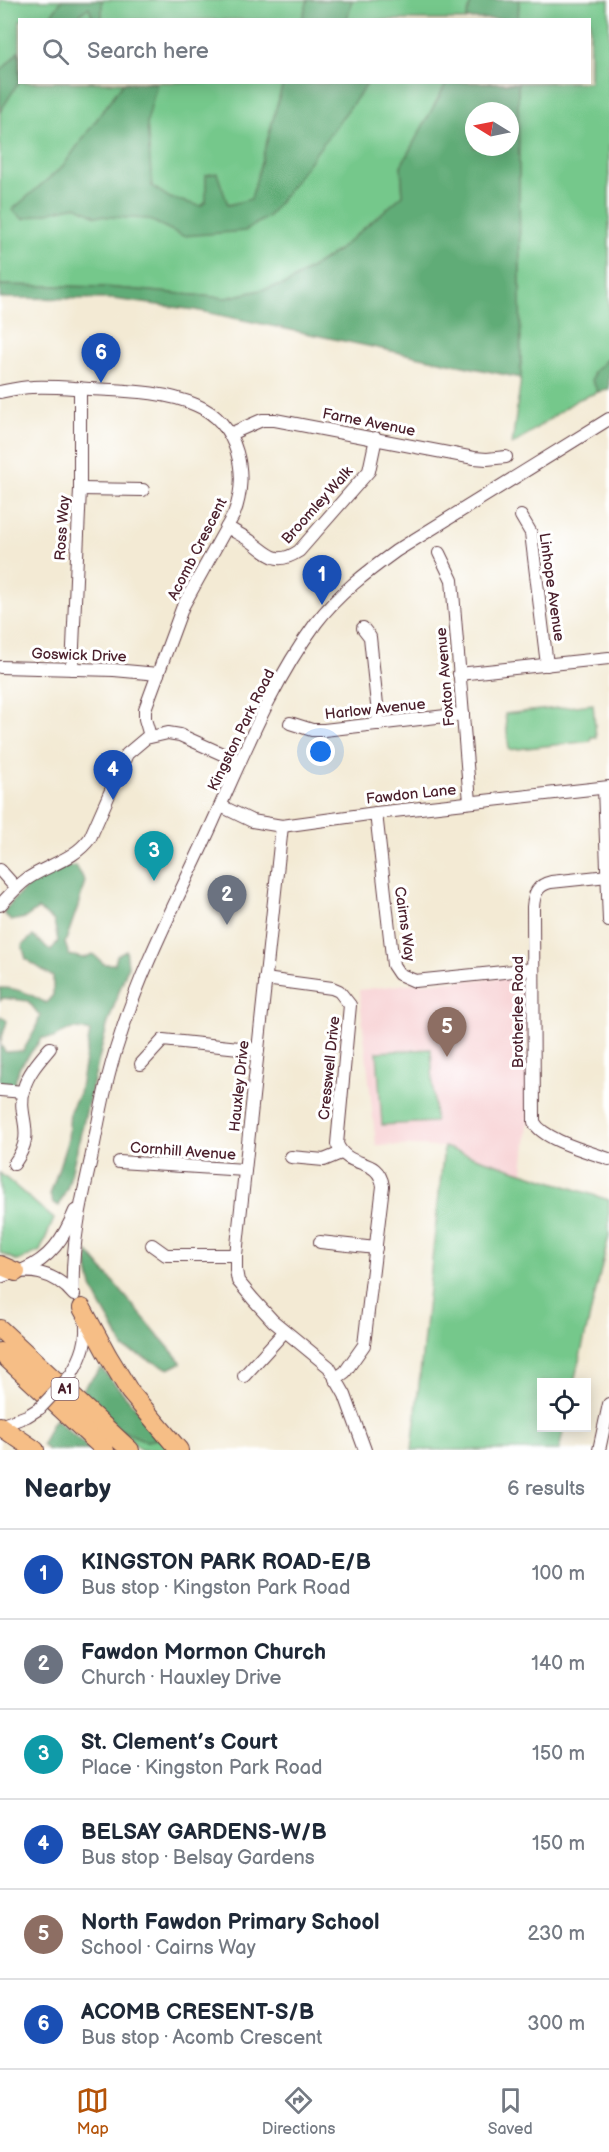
<!DOCTYPE html>
<html lang="en">
<head>
<meta charset="utf-8">
<style>
  :root { --surface:#fff; --page:#f6f6f7; --text:#1f2937; --muted:#747a83; --line:#e0e1e3; --accent:#b45309 }
  body { margin:0; font-family:"Balsamiq Sans",sans-serif; background:var(--page); color:var(--text) }
  .controls { position:absolute; right:18px; bottom:18px; display:grid; overflow:hidden; border-radius:0px; box-shadow:0 3px 15px #0003 }
  .controls button { width:54px; height:54px; display:grid; place-items:center; padding:0; border:0; border-bottom:2px solid var(--line); background:var(--surface); color:var(--text); font:30px sans-serif }
  .compass { position:absolute; left:465px; top:102px; width:54px; height:54px; border-radius:50%; background:var(--surface); box-shadow:0 3px 15px #0003; rotate:280deg }
  .you { position:absolute; left:321px; top:752px; width:21px; height:21px; margin:-15px; border:4px solid #fff; border-radius:50%; background:#1a73e8; box-shadow:0 0 0 9px #1a73e833 }
  .badge { display:grid; place-items:center; width:39px; height:39px; border-radius:50%; background:var(--accent); color:#fff; font-size:20px; font-weight:700 }
  .pin { position:absolute; translate:-50% -50px; filter:drop-shadow(0 2px 3px #0008) }
  .pin::after { content:''; position:absolute; top:32px; width:21px; height:18px; background:inherit; clip-path:polygon(0 0,100% 0,50% 100%) }
  .list { margin:0; padding:0; list-style:none }
  h2 { display:flex; justify-content:space-between; align-items:center; height:78px; margin:0; padding:0 24px; font-size:26px }
  h2 small { font-size:20px; font-weight:400; color:var(--muted) }
  .list li { display:grid; grid-template-columns:39px 1fr auto; gap:18px; align-items:center; box-sizing:border-box; height:90px; padding:0 24px; border-top:2px solid var(--line) }
  .list b { display:block; font-size:22px; white-space:nowrap }
  .list p { margin:0; font-size:20px; white-space:nowrap; color:var(--muted) }
  .list em { font-size:20px; font-style:normal; color:var(--muted) }
  .icon { flex:none; width:33px; height:33px; fill:none; stroke:currentColor; stroke-width:2; stroke-linecap:round; stroke-linejoin:round }
  .map { position:relative; flex:none; width:609px; height:1450px; overflow:hidden }
  .search { position:absolute; background:var(--surface); box-shadow:0 3px 15px #0003; left:18px; right:18px; top:18px; height:66px; display:flex; align-items:center; gap:15px; box-sizing:border-box; padding:0 21px; border-radius:0px; color:var(--muted); font-size:22px }
  .sheet { height:618px; background:var(--surface) }
  nav { display:flex; justify-content:space-around; align-items:center; box-sizing:border-box; height:84px; border-top:2px solid var(--line); background:var(--surface); font-size:16px; color:var(--muted) }
  nav a { display:grid; justify-items:center; gap:3px }
  nav .on { color:var(--accent) }
  .map>svg:first-child { display:block }
  .built { fill:#f7cfd1 }
  .green { fill:#75c88b; stroke:#60745b; stroke-width:1.5 }
  .forest { fill:#60ac77; stroke:#556651; stroke-width:1.5; fill-rule:evenodd }
  .lines { fill:none; stroke-linecap:round; stroke-linejoin:round }
  .minor-casing { stroke:#633d44; stroke-width:14 }
  .highway-casing { stroke:#633d44; stroke-width:20 }
  .minor { stroke:#fff; stroke-width:12 }
  .highway { stroke:#f6be86; stroke-width:18 }
  .minor-bridge-casing { stroke:#633d44; stroke-width:14; stroke-linecap:butt }
  .minor-bridge { stroke:#fff; stroke-width:12 }
  .labels { text-anchor:middle; stroke-width:6; stroke-linejoin:round; paint-order:stroke }
  .shield { fill:#fff; stroke:#80626b; stroke-width:1.5 }
  .shield-label { font-size:14px; font-weight:bold; fill:#4a1f2b }
  .street-label { font-size:15px; fill:#4a1f2b; stroke:#fff }
</style>
</head>
<body>
<div class="map">
<svg width="609" height="1450" viewBox="0 0 609 1450">
  <rect width="100%" height="100%" fill="#fff"/>
  <filter id="ink" filterUnits="userSpaceOnUse"><feTurbulence type="fractalNoise" baseFrequency=".0167" numOctaves="2"/><feDisplacementMap in="SourceGraphic" scale="12" xChannelSelector="R" yChannelSelector="G"/><feConvolveMatrix kernelMatrix="1 2 1 2 8 2 1 2 1" color-interpolation-filters="sRGB"/></filter>
  <filter id="wash" filterUnits="userSpaceOnUse"><feTurbulence type="fractalNoise" baseFrequency=".008" numOctaves="4" result="noise"/><feDisplacementMap in="SourceGraphic" scale="24" xChannelSelector="R" yChannelSelector="G"/><feGaussianBlur stdDeviation="1.35" result="paint"/><feColorMatrix in="noise" values="0 0 0 0 0 0 0 0 0 0 0 0 0 0 0 0 0 1.4 0 .05"/><feComposite in="paint" operator="in"/></filter>
  <g filter="url(#wash)">
    <rect width="100%" height="100%" fill="#f3ead4"/>
    <path class="built" d="M 515,977 L 526,991 L 528,1123 L 523,1172 L 444,1147 L 376,1145 L 359,990 L 415,983 Z"/>
    <g class="green">
      <path d="M 0,0 L 472,0 L 466,20 L 20,20 L 20,82 L 447,83 L 401,166 L 403,195 L 336,252 L 287,284 L 226,298 L 104,287 L 0,285 Z"/>
      <path d="M 519,0 L 609,0 L 609,357 L 594,372 L 592,380 L 598,392 L 577,400 L 512,445 L 521,378 L 518,83 L 590,82 L 590,20 L 518,19 Z"/>
      <path d="M 593,704 L 596,737 L 591,737 L 591,741 L 509,750 L 505,714 Z"/>
      <path d="M 431,1049 L 435,1122 L 382,1125 L 377,1052 Z"/>
      <path d="M 444,1147 L 609,1200 L 609,1236 L 574,1382 L 542,1382 L 542,1428 L 564,1428 L 559,1450 L 412,1450 Z"/>
      <path d="M 0,1173 L 54,1219 L 40,1251 L 18,1261 L 0,1253 Z"/>
      <path d="M 119,1429 L 146,1441 L 162,1438 L 173,1450 L 141,1450 Z"/>
    </g>
    <g class="forest">
      <path d="M 62,0 L 102,0 L 102,19 L 93,19 L 89,7 L 74,19 L 48,19 Z"/>
      <path d="M 308,0 L 352,0 L 347,19 L 302,19 Z"/>
      <path d="M 472,0 L 519,0 L 518,19 L 466,19 Z"/>
      <path d="M 19,51 L 19,82 L 0,112 L 0,72 Z"/>
      <path d="M 447,82 L 518,83 L 521,378 L 195,310 L 113,299 L 0,298 L 0,285 L 104,287 L 226,298 L 287,284 L 336,252 L 403,195 L 401,166 ZM 474,111 L 510,111 L 510,147 L 474,147 Z"/>
      <path d="M 123,83 L 157,83 L 147,122 L 152,186 L 170,198 L 201,206 L 206,201 L 206,175 L 217,173 L 228,205 L 251,199 L 283,83 L 368,83 L 269,216 L 245,231 L 183,236 L 148,219 L 96,216 L 76,206 L 23,219 L 12,210 L 63,166 Z"/>
      <path d="M 609,357 L 609,389 L 598,392 L 592,380 L 594,372 Z"/>
      <path d="M 76,866 L 85,881 L 78,906 L 65,943 L 69,955 L 83,958 L 93,954 L 104,964 L 115,964 L 117,955 L 126,950 L 128,966 L 107,1026 L 68,1186 L 59,1206 L 53,1203 L 50,1195 L 68,1139 L 70,1111 L 79,1093 L 90,1032 C 76,1026 66,1029 54,1038 L 42,1038 L 19,1068 L 14,1085 L 0,1085 L 0,1020 L 1,1016 L 7,1021 L 0,1044 L 5,1052 L 23,1051 L 35,1030 L 40,1016 L 28,1001 L 3,998 L 0,1001 L 0,988 C 17,987 32,995 46,1003 L 53,995 L 53,977 L 26,959 L 22,945 L 33,936 L 51,951 L 58,941 L 54,921 L 38,909 L 25,918 L 11,921 L 3,912 C 26,887 40,868 76,866 Z"/>
      <path d="M 88,1252 L 181,1362 L 181,1363 L 169,1369 L 123,1348 C 109,1311 85,1296 88,1252 Z"/>
      <path d="M 101,1368 L 162,1438 L 146,1441 L 119,1429 L 80,1392 Z"/>
      <path d="M 56,1419 L 89,1449 L 89,1450 L 48,1450 L 42,1445 L 51,1424 Z"/>
    </g>
  </g>
  <g filter="url(#ink)">
    <g class="lines">
      <defs>
        <g id="minor">
          <path d="M 0,392 C 10,390 21,387 32,387 C 51,386 72,388 92,389 C 125,391 164,391 196,405 C 239,423 249,475 234,514 L 183,606 L 145,709 L 145,719 L 150,736"/>
          <path d="M 230,434 L 262,420 L 275,420 L 474,458 L 487,459 L 506,457"/>
          <path d="M 80,489 L 143,490"/>
          <path d="M 521,516 L 531,533 L 547,665"/>
          <path d="M 227,527 C 235,532 244,536 252,542 C 270,555 276,566 299,551 L 369,471 L 376,438"/>
          <path d="M 439,553 L 452,580 L 470,802"/>
          <path d="M 363,628 L 370,637 L 379,724"/>
          <path d="M 0,667 L 114,670 L 158,674"/>
          <path d="M 72,669 L 80,489 L 80,388"/>
          <path d="M 459,674 L 609,658"/>
          <path d="M 290,723 L 312,730 L 324,730 L 463,714"/>
          <path d="M 604,788 L 609,921"/>
          <path d="M 221,806 L 252,821 L 282,826 L 376,813 L 609,787"/>
          <path d="M 376,813 L 393,965 L 399,974 L 415,981 L 533,969"/>
          <path d="M 282,826 L 236,1255 L 236,1270 L 238,1281 L 253,1299 L 273,1321 L 329,1367 L 345,1395 L 365,1450"/>
          <path d="M 0,870 L 16,888"/>
          <path d="M 608,876 L 551,882 C 537,885 534,894 533,907 L 534,1122 C 543,1140 590,1152 609,1159"/>
          <path d="M 0,905 C 9,896 17,886 27,879 C 49,864 74,860 90,838 L 127,754 L 146,738 L 168,733 L 180,735 L 240,762"/>
          <path d="M 265,979 L 332,988 L 339,991 L 350,1005 L 337,1144 C 349,1171 378,1155 383,1186 L 364,1345 L 345,1372 L 335,1379"/>
          <path d="M 141,1064 L 163,1040 L 258,1050"/>
          <path d="M 0,1090 L 24,1092"/>
          <path d="M 291,1157 L 324,1160 L 341,1153"/>
          <path d="M 119,1162 L 245,1170"/>
          <path d="M 14,1164 C 38,1130 16,1120 24,1088 C 28,1073 40,1060 50,1048"/>
          <path d="M 320,1242 L 376,1248"/>
          <path d="M 152,1245 L 166,1255 L 236,1255"/>
          <path d="M 23,1270 C 50,1259 64,1238 75,1211"/>
          <path d="M 0,1277 C 27,1266 55,1272 74,1295"/>
          <path d="M 73,1293 C 71,1247 81,1203 91,1159 C 99,1119 106,1078 119,1040 C 142,965 180,895 212,824 C 243,756 271,684 316,623 C 338,594 367,572 396,551 L 609,419"/>
          <path d="M 71,1375 C 82,1357 89,1339 85,1318"/>
          <path d="M 244,1376 L 285,1331"/>
          <path d="M 0,1426 L 27,1416 L 40,1408"/>
          <path d="M 599,1450 L 609,1404"/>
        </g>
        <g id="highway">
          <path d="M 0,1265 L 16,1272"/>
          <path d="M 82,1308 L 108,1356 L 130,1392 L 179,1450"/>
          <path d="M 0,1329 L 130,1450"/>
          <path d="M 0,1352 L 105,1450"/>
          <path d="M 0,1426 L 35,1450"/>
        </g>
      </defs>
      <use href="#minor" class="minor-casing"/>
      <use href="#highway" class="highway-casing"/>
      <use href="#minor" class="minor"/>
      <use href="#highway" class="highway"/>
      <defs>
        <path id="minor-bridge" d="M 40,1408 L 71,1375"/>
      </defs>
      <use href="#minor-bridge" class="minor-bridge-casing"/>
      <use href="#minor-bridge" class="minor-bridge"/>
    </g>
  </g>
  <g class="labels">
    <rect class="shield" x="51.5" y="1378" width="27" height="22" rx="4.5"/>
    <g class="shield-label">
      <text x="65" y="1394">A1</text>
    </g>
    <g class="street-label">
      <text transform="translate(369 422) rotate(11)" y="5">Farne Avenue</text>
      <text transform="translate(317 505) rotate(-48)" y="5">Broomley Walk</text>
      <text transform="translate(62 528) rotate(-86)" y="5">Ross Way</text>
      <text transform="translate(197 549) rotate(-63)" y="5">Acomb Crescent</text>
      <text transform="translate(552 587) rotate(82)" y="5">Linhope Avenue</text>
      <text transform="translate(79 655) rotate(2)" y="5">Goswick Drive</text>
      <text transform="translate(445 677) rotate(-95)" y="5">Foxton Avenue</text>
      <text transform="translate(375 709) rotate(-6)" y="5">Harlow Avenue</text>
      <text transform="translate(241 730) rotate(-64)" y="5">Kingston Park Road</text>
      <text transform="translate(411 794) rotate(-6)" y="5">Fawdon Lane</text>
      <text transform="translate(405 924) rotate(82)" y="5">Cairns Way</text>
      <text transform="translate(518 1012) rotate(-90)" y="5">Brotherlee Road</text>
      <text transform="translate(329 1068) rotate(-84)" y="5">Cresswell Drive</text>
      <text transform="translate(239 1086) rotate(-84)" y="5">Hauxley Drive</text>
      <text transform="translate(183 1151) rotate(4)" y="5">Cornhill Avenue</text>
    </g>
  </g>
</svg>
<div class="controls">
<button><svg class="icon" aria-label="locate" viewBox="0 0 24 24"><circle cx="12" cy="12" r="6"/><path d="M12 2v4M12 18v4M2 12h4M18 12h4"/></svg></button>
</div>
<svg class="compass" viewBox="-18 -18 36 36"><path d="M0-13l5 13h-10z" fill="#e53935"/><path d="M0 13l5-13h-10z" fill="#747a83"/></svg>
<div class="you"></div>
<div class="pin badge" style="left:322px;top:605px;background:#1a4fb4">1</div>
<div class="pin badge" style="left:227px;top:925px;background:#6b7280">2</div>
<div class="pin badge" style="left:154px;top:881px;background:#0f9aa8">3</div>
<div class="pin badge" style="left:113px;top:800px;background:#1a4fb4">4</div>
<div class="pin badge" style="left:447px;top:1057px;background:#8d6e63">5</div>
<div class="pin badge" style="left:101px;top:383px;background:#1a4fb4">6</div>
<div class="search"><svg class="icon" aria-label="search" viewBox="0 0 24 24"><circle cx="10" cy="10" r="6"/><path d="M15 15l6 6"/></svg>Search here</div>
</div>
<section class="sheet">
<h2>Nearby<small>6 results</small></h2>
<ul class="list">
<li><span class="badge" style="background:#1a4fb4">1</span><div><b>KINGSTON PARK ROAD-E/B</b><p>Bus stop · Kingston Park Road</p></div><em>100 m</em></li>
<li><span class="badge" style="background:#6b7280">2</span><div><b>Fawdon Mormon Church</b><p>Church · Hauxley Drive</p></div><em>140 m</em></li>
<li><span class="badge" style="background:#0f9aa8">3</span><div><b>St. Clement’s Court</b><p>Place · Kingston Park Road</p></div><em>150 m</em></li>
<li><span class="badge" style="background:#1a4fb4">4</span><div><b>BELSAY GARDENS-W/B</b><p>Bus stop · Belsay Gardens</p></div><em>150 m</em></li>
<li><span class="badge" style="background:#8d6e63">5</span><div><b>North Fawdon Primary School</b><p>School · Cairns Way</p></div><em>230 m</em></li>
<li><span class="badge" style="background:#1a4fb4">6</span><div><b>ACOMB CRESENT-S/B</b><p>Bus stop · Acomb Crescent</p></div><em>300 m</em></li>
</ul>
</section>
<nav>
<a class="on"><svg class="icon" aria-label="map" viewBox="0 0 24 24"><path d="M3 6l6-2 6 2 6-2v14l-6 2-6-2-6 2zM9 4v14M15 6v14"/></svg>Map</a>
<a><svg class="icon" aria-label="directions" viewBox="0 0 24 24"><path d="M12 3l9 9-9 9-9-9zM9 14v-3h6M13 9l2 2-2 2"/></svg>Directions</a>
<a><svg class="icon" aria-label="saved" viewBox="0 0 24 24"><path d="M7 4h10v16l-5-4-5 4z"/></svg>Saved</a>
</nav>
</body>
</html>
